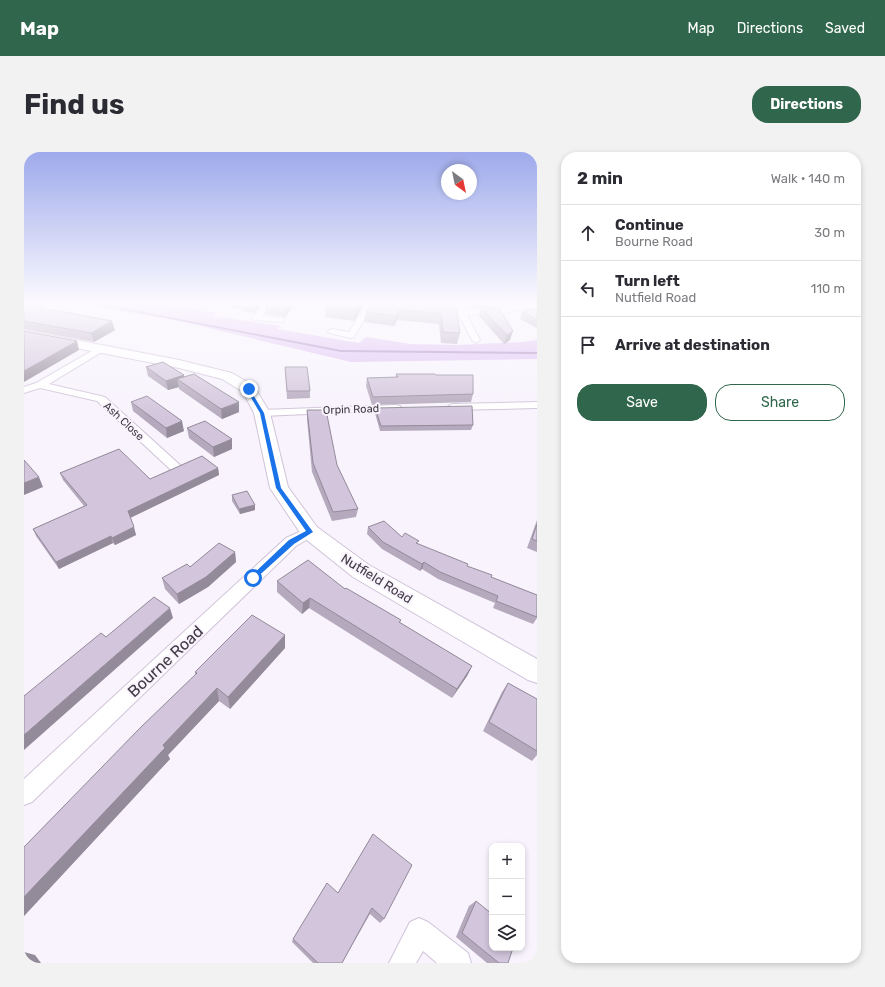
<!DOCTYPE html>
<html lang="en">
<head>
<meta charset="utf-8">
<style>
  :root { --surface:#fff; --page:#f2f2f3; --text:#2b2b33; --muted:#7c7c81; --line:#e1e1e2; --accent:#2f664c }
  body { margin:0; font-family:Rubik,sans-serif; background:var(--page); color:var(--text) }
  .controls { position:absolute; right:12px; bottom:12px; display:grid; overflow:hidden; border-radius:8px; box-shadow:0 2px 6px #0003 }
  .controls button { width:36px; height:36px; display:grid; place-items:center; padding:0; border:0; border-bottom:1px solid var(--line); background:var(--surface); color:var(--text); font:20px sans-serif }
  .compass { position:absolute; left:417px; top:12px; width:36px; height:36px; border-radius:50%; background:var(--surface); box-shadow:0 2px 6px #0003; rotate:147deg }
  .stop { position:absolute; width:12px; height:12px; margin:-9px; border:3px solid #1a73e8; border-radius:50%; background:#fff }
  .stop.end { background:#1a73e8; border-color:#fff; box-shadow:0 1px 4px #0008 }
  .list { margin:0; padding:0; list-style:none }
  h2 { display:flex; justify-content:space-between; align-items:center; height:52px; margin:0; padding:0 16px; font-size:17px }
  h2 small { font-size:13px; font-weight:400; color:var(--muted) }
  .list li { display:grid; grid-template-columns:26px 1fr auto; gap:12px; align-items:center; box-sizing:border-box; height:56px; padding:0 16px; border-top:1px solid var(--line) }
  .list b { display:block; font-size:15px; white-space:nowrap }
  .list p { margin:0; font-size:13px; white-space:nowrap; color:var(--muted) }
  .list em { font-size:13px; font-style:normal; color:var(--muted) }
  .actions { display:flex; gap:8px; padding:12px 16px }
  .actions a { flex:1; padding:9px 0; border:1px solid var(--accent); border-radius:16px; text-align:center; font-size:14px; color:var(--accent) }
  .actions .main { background:var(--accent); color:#fff }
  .icon { flex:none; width:22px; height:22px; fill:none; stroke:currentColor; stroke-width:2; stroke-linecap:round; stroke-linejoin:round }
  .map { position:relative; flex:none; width:513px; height:811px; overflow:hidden; border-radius:16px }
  header { display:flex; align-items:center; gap:24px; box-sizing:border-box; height:56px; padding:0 20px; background:var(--accent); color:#fff }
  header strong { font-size:19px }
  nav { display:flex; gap:22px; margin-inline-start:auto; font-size:14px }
  .intro { display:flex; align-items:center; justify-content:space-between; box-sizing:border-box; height:96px; padding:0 24px }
  h1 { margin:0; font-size:28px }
  .button { padding:10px 18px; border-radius:16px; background:var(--accent); color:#fff; font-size:14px; font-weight:700 }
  main { display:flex; gap:24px; padding:0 24px }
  aside { flex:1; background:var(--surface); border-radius:16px; box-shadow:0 2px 6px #0003 }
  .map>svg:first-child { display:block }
  .green { fill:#debff3 }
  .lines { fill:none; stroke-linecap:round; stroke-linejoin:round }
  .stream { fill:#a47fbc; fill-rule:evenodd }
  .street-casing { stroke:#d0c3d9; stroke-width:2 }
  .secondary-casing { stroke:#d0c3d9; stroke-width:2 }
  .street { fill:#fff; fill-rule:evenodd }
  .secondary { fill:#fff; fill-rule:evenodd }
  .wall { fill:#b5a9bd }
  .shaded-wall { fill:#938a9a }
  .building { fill:#d2c5dc; stroke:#938a9a }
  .route { fill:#1a73e8 }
  .labels { text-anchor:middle; stroke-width:4; stroke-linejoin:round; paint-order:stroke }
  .far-street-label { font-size:11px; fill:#403a43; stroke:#f8f3fc }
  .street-label { font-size:13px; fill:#403a43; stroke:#f8f3fc }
  .near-street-label { font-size:16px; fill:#403a43; stroke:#f8f3fc }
</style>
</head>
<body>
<header>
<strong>Map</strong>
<nav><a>Map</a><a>Directions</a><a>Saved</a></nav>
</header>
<div class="intro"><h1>Find us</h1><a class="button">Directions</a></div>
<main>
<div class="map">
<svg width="513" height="811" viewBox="0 0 513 811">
  <rect width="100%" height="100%" fill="#f8f3fc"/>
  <path class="green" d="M 53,152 L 134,152 L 193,160 L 189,164 L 257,174 L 253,177 L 335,191 L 342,185 L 387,192 L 433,193 L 498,190 L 513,188 L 513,207 L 327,210 L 155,169 Z"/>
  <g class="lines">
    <path class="stream" d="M 77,152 L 317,198 L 513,200 L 513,202 L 317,200 L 69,152 Z"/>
    <defs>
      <g id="street">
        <path d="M 180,152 L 188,152 L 183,156 L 180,156 Z"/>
        <path d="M 240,152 L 247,152 L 238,164 L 259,166 L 259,170 L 229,168 L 228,166 Z"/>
        <path d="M 342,152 L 349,152 L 330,185 L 327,186 L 305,181 L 304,179 L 308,177 L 325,180 Z"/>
        <path d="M 505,152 L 513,152 L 513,155 L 476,162 L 443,163 L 456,188 L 452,191 L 448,188 L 435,163 L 414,161 L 410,159 L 414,157 L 464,158 Z"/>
        <path d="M 78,193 L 82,196 L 81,198 L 25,232 L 81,245 L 156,313 L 158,316 L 156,319 L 148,319 L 73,249 L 16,236 L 0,241 L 0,235 L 12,231 Z"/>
        <path d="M 513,250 L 513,256 L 428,258 L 423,255 L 428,252 Z"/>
        <path d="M 372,253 L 376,254 L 377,256 L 376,258 L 238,264 L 233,261 L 238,258 Z"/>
        <path d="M 286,375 L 291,377 L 293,380 L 291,383 L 272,394 L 8,650 L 0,653 L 0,627 L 262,386 Z"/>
        <path d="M 395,766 L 404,770 L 444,801 L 447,811 L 413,811 L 399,799 L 392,811 L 365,811 L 386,770 Z"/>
      </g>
      <path id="secondary" d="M 0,178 L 155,208 L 208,221 L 230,234 L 246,261 L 264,335 L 293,375 L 345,413 L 513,507 L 513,531 L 504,528 L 329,425 L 279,385 L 246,336 L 230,261 L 219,240 L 198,227 L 155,216 L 0,186 Z"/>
    </defs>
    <use href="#street" class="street-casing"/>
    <use href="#secondary" class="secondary-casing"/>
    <use href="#street" class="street"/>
    <use href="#secondary" class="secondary"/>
  </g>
  <g class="wall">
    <path d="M 0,152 L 23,152 L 17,156 L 91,178 L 70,190 L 0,177 Z"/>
    <path d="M 156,152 L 168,152 L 166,154 Z"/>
    <path d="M 188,152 L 238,152 L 230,161 L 217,159 L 217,157 L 189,153 Z"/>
    <path d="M 242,152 L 271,152 L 261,165 L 241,162 L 241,154 Z"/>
    <path d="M 341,152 L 330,169 L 301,165 L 301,155 Z"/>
    <path d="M 346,152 L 434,163 L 433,167 L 436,181 L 433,192 L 417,191 L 415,172 L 373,168 L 370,174 L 340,170 L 342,160 Z"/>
    <path d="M 444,152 L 467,152 L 467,156 L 486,188 L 480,192 L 455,164 L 457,156 L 448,156 Z"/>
    <path d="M 513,156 L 513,176 L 496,167 L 498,159 Z"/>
    <path d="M 122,215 L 160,223 L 160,225 L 215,260 L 198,267 L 155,237 L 155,235 L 144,238 L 124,224 Z"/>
    <path d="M 261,215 L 286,239 L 286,246 L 263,247 Z"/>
    <path d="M 372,222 L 412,223 L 449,242 L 447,250 L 348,253 L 342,234 L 343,226 L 372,225 Z"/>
    <path d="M 107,250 L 160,279 L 143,286 L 109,259 Z"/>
    <path d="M 351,256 L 449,273 L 447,278 L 356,279 L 351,261 Z"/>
    <path d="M 283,258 L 334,357 L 332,365 L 308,369 L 288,320 L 283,267 Z"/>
    <path d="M 163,276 L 208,297 L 190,305 L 165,286 Z"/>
    <path d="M 194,316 L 195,323 L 106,366 L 112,383 L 91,393 L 89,391 L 35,417 L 12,384 L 9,377 L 60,354 L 39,328 L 36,321 L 126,327 Z"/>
    <path d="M 208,343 L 231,353 L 231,358 L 216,362 L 208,349 Z"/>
    <path d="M 513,368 L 513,400 L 503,396 Z"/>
    <path d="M 344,375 L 378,385 L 443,414 L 467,425 L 513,443 L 513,466 L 509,472 L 469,456 L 471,451 L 414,427 L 398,417 L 396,419 L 358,397 L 343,382 Z"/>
    <path d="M 211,400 L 212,410 L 184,435 L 155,452 L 141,437 L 138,426 L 166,415 Z"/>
    <path d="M 253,429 L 321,437 L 377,468 L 376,471 L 448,514 L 443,524 L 428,546 L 285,456 L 278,462 L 253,440 Z"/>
    <path d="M 261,496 L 206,557 L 195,549 L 144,603 L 146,607 L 0,764 L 0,695 L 171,523 L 171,520 Z"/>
    <path d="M 484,531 L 513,547 L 513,603 L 508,609 L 459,579 L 478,540 Z"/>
    <path d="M 349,682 L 360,767 L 356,771 L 346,762 L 318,811 L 289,811 L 268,790 L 269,787 L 314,741 Z"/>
    <path d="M 452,749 L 484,811 L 463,811 L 432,785 L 445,754 Z"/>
  </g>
  <g class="shaded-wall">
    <path d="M 4,152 L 23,152 L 6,161 L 3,153 Z"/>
    <path d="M 238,152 L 230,161 L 230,153 Z"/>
    <path d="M 264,152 L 271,152 L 261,165 L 261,156 Z"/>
    <path d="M 335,152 L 341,152 L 330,169 L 331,158 Z"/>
    <path d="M 375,158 L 373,168 L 370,174 L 372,164 Z"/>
    <path d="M 88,169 L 91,178 L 70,190 L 67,181 Z"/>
    <path d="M 489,179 L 486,188 L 480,192 L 483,183 Z"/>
    <path d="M 53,189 L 55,198 L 0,230 L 0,219 Z"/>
    <path d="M 160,223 L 161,232 L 153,227 L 155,235 L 144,238 L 142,229 Z"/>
    <path d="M 215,250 L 215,260 L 198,267 L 197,257 Z"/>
    <path d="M 158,269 L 160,279 L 143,286 L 142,276 Z"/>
    <path d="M 208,287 L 208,297 L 190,305 L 189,295 Z"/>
    <path d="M 194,316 L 195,323 L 106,366 L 104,359 Z"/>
    <path d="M 15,325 L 19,335 L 0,343 L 0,331 Z"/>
    <path d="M 231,353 L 231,358 L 216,362 L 215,357 Z"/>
    <path d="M 110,375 L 112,383 L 91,393 L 88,386 Z"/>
    <path d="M 87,384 L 89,391 L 35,417 L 32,410 Z"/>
    <path d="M 211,400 L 212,410 L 184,435 L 155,452 L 153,442 Z"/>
    <path d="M 400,410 L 398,417 L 396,419 L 398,412 Z"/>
    <path d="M 286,446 L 285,456 L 278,462 L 279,451 Z"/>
    <path d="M 146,456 L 149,466 L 0,598 L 0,583 Z"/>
    <path d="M 261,483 L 261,496 L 206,557 L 204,545 Z"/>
    <path d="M 448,514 L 443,524 L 428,546 L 433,537 Z"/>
    <path d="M 193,536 L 195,549 L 144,603 L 146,607 L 0,764 L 0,745 L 139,593 Z"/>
    <path d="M 0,800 L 11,803 L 17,811 L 5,811 L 0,803 Z"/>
  </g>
  <g class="building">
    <path d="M 0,152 L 4,152 L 3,153 L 88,169 L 67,181 L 0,169 Z"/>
    <path d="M 242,152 L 264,152 L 261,156 L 241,154 Z"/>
    <path d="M 303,152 L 335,152 L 331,158 L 301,155 Z"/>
    <path d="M 346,152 L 430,153 L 434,163 L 433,163 L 436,181 L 419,180 L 417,161 L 375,158 L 372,164 L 342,160 Z"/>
    <path d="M 474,155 L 489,179 L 483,183 L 457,156 Z"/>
    <path d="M 513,156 L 513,168 L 498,159 Z"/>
    <path d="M 0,179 L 53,189 L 0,219 Z"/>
    <path d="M 139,210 L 160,223 L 142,229 L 122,215 Z"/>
    <path d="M 261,215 L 283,215 L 286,239 L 263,239 Z"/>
    <path d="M 170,222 L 215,250 L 197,257 L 153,227 Z"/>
    <path d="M 372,222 L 411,222 L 412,223 L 449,223 L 449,242 L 349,245 L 343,226 L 374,225 Z"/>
    <path d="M 123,244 L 158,269 L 142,276 L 107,250 Z"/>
    <path d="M 448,254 L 449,273 L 357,274 L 351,256 Z"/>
    <path d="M 283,258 L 302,258 L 313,313 L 334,357 L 309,360 L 289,311 Z"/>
    <path d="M 181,269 L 208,287 L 189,295 L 163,276 Z"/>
    <path d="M 95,297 L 126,327 L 178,304 L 194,316 L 104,359 L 110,375 L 88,386 L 87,384 L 32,410 L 9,377 L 63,353 L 36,321 Z"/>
    <path d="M 0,308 L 15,325 L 0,331 Z"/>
    <path d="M 223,339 L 231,353 L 215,357 L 208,343 Z"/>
    <path d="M 360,369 L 378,385 L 381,381 L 395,389 L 392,391 L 444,412 L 443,414 L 468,423 L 467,425 L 513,443 L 513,465 L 472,449 L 474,444 L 416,420 L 400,410 L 398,412 L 359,390 L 344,375 Z"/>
    <path d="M 513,372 L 513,389 L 508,387 Z"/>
    <path d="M 195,391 L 211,400 L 182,425 L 153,442 L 138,426 L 163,412 L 166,415 Z"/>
    <path d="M 284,408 L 321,437 L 322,436 L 377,468 L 375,470 L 448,514 L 433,537 L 286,446 L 279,451 L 253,429 Z"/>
    <path d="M 130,445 L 146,456 L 0,583 L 0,544 L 77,481 L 82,485 Z"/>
    <path d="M 228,463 L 261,483 L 204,545 L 193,536 L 139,593 L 141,596 L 0,745 L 0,695 L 117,575 L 173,521 L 171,520 Z"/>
    <path d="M 484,531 L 513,547 L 513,599 L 465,570 Z"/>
    <path d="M 349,682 L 388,713 L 360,767 L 348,756 L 318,811 L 294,811 L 269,787 L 303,731 L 314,741 Z"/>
    <path d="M 452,749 L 468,762 L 468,796 L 489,796 L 484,811 L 475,811 L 438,781 Z"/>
    <path d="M 0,803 L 5,811 L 0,811 Z"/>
  </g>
  <linearGradient id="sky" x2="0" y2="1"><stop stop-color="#9eaaeb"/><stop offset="0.57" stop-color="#fcfafe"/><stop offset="1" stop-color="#fcfafe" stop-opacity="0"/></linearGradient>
  <rect width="513" height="266" fill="url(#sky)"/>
  <path class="route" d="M 225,236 L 240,261 L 257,336 L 289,380 L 270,392 L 229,429 L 225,426 L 226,425 L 265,388 L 282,379 L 252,336 L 236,261 L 222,237 Z"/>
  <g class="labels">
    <g class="far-street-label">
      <text transform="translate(327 257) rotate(-2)" y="4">Orpin Road</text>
      <text transform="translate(100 269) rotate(43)" y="4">Ash Close</text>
    </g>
    <g class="street-label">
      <text transform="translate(353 426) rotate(32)" y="5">Nutfield Road</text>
    </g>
    <g class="near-street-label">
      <text transform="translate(141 509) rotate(-43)" y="6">Bourne Road</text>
    </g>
  </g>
</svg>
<div class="controls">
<button>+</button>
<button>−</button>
<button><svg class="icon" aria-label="layers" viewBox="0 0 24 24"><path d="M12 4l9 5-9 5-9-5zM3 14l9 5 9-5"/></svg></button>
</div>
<svg class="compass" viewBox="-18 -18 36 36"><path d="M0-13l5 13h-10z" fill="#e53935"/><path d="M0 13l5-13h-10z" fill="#7c7c81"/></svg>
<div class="stop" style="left:229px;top:426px"></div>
<div class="stop end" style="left:225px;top:237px"></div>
</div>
<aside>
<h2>2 min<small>Walk · 140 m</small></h2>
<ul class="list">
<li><svg class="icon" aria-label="ahead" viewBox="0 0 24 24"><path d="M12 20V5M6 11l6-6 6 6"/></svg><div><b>Continue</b><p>Bourne Road</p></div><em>30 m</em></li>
<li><svg class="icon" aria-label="left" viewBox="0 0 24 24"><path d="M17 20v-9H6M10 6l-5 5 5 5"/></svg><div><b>Turn left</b><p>Nutfield Road</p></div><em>110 m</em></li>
<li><svg class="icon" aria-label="arrive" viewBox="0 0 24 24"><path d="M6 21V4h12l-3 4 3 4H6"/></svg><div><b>Arrive at destination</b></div></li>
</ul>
<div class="actions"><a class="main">Save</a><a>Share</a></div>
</aside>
</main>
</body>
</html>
